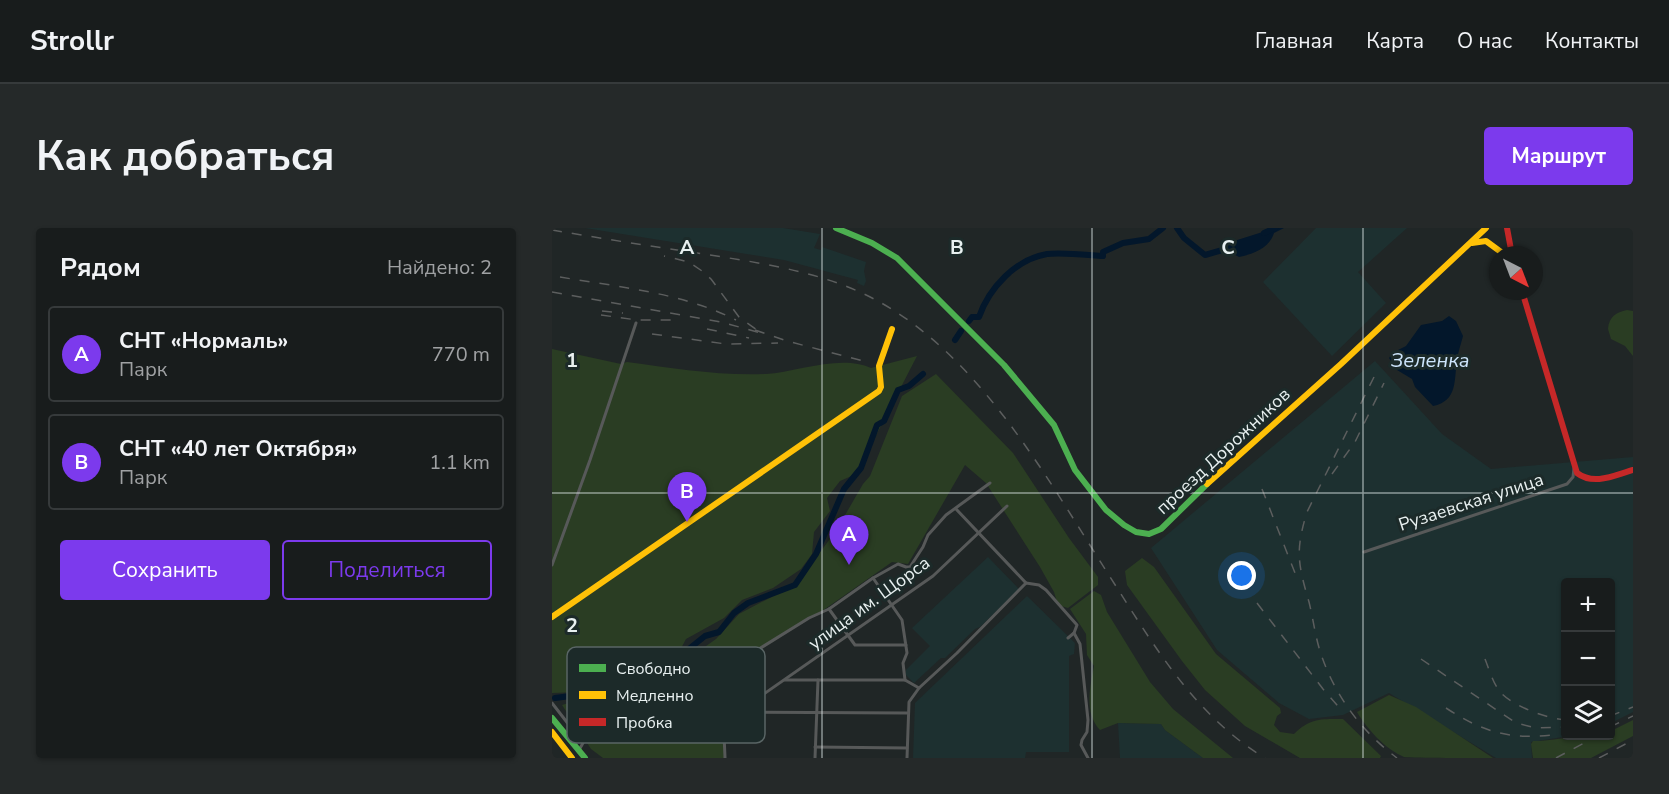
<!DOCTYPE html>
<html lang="ru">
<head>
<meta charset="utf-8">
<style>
  :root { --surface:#181c1c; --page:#252929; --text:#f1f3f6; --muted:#9fa1a3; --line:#363a3b; --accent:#7c3aed }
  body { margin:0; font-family:"Nunito Sans",sans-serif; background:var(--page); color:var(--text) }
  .controls { position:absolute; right:18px; bottom:18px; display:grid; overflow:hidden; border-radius:6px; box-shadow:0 2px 4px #0004 }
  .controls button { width:54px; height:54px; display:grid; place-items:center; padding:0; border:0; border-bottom:2px solid var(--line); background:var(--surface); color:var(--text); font:30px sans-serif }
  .compass { position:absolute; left:937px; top:18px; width:54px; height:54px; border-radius:50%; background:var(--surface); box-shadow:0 2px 4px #0004; rotate:138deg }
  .you { position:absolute; left:690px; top:348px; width:21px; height:21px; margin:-15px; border:4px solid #fff; border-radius:50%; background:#1a73e8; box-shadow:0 0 0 9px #1a73e833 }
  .badge { display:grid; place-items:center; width:39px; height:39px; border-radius:50%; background:var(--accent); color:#fff; font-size:20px; font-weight:700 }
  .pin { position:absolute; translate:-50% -50px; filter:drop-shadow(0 2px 3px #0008) }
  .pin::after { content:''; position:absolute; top:32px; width:21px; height:18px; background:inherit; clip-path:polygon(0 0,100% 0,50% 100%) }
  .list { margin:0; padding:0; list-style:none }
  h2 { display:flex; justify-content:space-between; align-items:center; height:78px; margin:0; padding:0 24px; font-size:26px }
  h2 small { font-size:20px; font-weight:400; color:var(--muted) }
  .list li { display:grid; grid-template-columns:39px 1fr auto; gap:18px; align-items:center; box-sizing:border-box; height:96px; margin:0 12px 12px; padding:0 12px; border:2px solid var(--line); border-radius:6px }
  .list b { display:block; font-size:22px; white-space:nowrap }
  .list p { margin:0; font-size:20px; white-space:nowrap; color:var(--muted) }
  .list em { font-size:20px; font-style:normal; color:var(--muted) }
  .actions { display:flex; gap:12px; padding:18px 24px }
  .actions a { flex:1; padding:14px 0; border:2px solid var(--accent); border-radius:6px; text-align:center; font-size:21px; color:var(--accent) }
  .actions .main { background:var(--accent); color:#fff }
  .icon { flex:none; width:33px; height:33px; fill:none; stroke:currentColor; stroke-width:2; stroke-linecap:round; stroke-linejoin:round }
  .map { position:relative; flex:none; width:1081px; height:530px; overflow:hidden; border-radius:6px }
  header { display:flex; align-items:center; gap:36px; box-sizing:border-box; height:84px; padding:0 30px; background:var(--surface); border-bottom:2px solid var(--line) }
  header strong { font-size:28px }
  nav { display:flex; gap:33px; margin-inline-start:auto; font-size:21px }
  .intro { display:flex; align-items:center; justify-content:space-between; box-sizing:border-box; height:144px; padding:0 36px }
  h1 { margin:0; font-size:42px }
  .button { padding:15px 27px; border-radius:6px; background:var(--accent); color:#fff; font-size:21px; font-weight:700 }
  main { display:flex; gap:36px; padding:0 36px }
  aside { flex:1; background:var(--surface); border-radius:6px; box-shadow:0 2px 4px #0004 }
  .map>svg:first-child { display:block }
  .built { fill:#1d3030 }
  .green { fill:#2a3d23 }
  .water { fill:#03172b }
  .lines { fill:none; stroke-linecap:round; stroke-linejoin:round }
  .river { stroke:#03172b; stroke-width:6 }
  .street { stroke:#575959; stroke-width:3 }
  .fast { stroke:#4caf50; stroke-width:6 }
  .slow { stroke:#ffc107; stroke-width:6 }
  .jam { stroke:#c62828; stroke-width:6 }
  .rail { stroke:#5c5e5e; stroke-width:1.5; stroke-dasharray:10 10; stroke-linecap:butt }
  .grid { fill:none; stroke:#e8f0f0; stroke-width:1.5; stroke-opacity:0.55 }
  .labels { text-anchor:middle; stroke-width:6; stroke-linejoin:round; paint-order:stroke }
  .street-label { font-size:18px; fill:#e8f0f0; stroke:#1c2a29 }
  .water-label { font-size:20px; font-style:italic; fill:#cde5fc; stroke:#1c2a29 }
  .key { fill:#1c2a29; stroke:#596565; stroke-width:1.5 }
  .key-label { font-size:16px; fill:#e8f0f0 }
  .grid-label { font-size:20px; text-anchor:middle; font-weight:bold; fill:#e8f0f0; stroke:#1c2a29; stroke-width:6; stroke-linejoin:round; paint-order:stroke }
</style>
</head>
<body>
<header>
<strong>Strollr</strong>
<nav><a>Главная</a><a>Карта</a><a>О нас</a><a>Контакты</a></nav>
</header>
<div class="intro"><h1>Как добраться</h1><a class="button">Маршрут</a></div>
<main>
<aside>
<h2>Рядом<small>Найдено: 2</small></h2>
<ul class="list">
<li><span class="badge">A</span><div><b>СНТ «Нормаль»</b><p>Парк</p></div><em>770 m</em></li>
<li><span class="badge">B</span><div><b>СНТ «40 лет Октября»</b><p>Парк</p></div><em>1.1 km</em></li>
</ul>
<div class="actions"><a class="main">Сохранить</a><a>Поделиться</a></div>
</aside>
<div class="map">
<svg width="1081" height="530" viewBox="0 0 1081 530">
  <rect width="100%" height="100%" fill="#202626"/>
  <g class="built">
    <path d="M 33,0 L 231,0 L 268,6 L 262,20 L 269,22 L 270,19 L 314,34 L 312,43 L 314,53 L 312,58 L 305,55 L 306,52 L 232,32 Z"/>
    <path d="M 764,0 L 855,0 L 806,44 L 834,75 L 780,128 L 711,54 Z"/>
    <path d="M 823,133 L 890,206 L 939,241 L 1081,229 L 1081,484 L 1059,495 L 1058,355 L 1014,355 L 1014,508 L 1017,508 L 979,514 L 980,530 L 944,530 L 837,465 L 791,487 L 757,491 L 727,475 L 665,422 L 599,320 Z"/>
    <path d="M 436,329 L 467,361 L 428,399 L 423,401 L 393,430 L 389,430 L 362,455 L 354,447 L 354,442 L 378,418 L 360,400 Z"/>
    <path d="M 475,368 L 523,415 L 522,426 L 517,428 L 517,524 L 474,524 L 473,530 L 361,530 L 363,475 Z"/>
    <path d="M 566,495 L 609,496 L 613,502 L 651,530 L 568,530 Z"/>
  </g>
  <g class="green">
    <path d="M 1075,82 L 1081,83 L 1081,128 L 1073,118 L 1059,111 L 1056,101 C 1057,89 1064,84 1075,82 Z"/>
    <path d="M 0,121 L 69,136 L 75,134 C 120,140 167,148 214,146 C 245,144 289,126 319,140 L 365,128 L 304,246 L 288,253 L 275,270 L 278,283 L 262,304 L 260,326 L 249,341 L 221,360 L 190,372 L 172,390 L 134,411 L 126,426 L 107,437 L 72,443 L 51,452 L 29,464 L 0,465 Z"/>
    <path d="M 384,146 L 461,225 L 517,310 L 546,349 L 546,357 L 516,380 L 509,378 L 505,374 L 502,364 L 488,339 L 434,255 L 413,237 L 356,336 L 340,334 L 273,381 L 156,455 L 174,495 L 173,530 L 51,530 L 39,521 L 10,477 L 53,464 L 110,455 L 130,435 L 164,411 L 187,386 L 246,355 L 285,301 L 311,256 L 318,248 L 350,168 Z"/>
    <path d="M 590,330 L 602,339 L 664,426 L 728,480 L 729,485 L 725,488 L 722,497 L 728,504 L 742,506 C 758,490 769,491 791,491 L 829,528 L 828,530 L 748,530 L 693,498 L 653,462 L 630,433 L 575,357 L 573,343 Z"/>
    <path d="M 542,363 L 549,367 L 555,384 L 598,454 L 621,481 L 681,530 L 651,530 L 613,502 L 609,496 L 566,495 L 548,502 C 532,485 538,459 542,438 L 535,427 L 534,406 L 518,381 Z"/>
    <path d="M 837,467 L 864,479 L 941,530 C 925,530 862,530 852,529 C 833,521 815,501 805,484 Z"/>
    <path d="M 1081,492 L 1081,508 L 1039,530 L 981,530 L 979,516 L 981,513 C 1002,513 1020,507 1041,508 L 1043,512 L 1050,508 L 1058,508 L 1059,503 Z"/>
  </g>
  <g class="water">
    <path d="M 723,0 L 732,0 L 722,5 C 717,21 701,26 687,29 L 674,22 L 674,18 L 679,14 Z"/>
    <path d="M 897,88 L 904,93 L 911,108 C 909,116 906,124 905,132 C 902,152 906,173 881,178 L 863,159 L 860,151 L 845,142 L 837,130 L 842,124 L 854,118 L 869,97 L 890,93 Z"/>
  </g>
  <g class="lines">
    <g class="river">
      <path d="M 625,0 L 632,10 L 653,27 L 681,19"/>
      <path d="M 712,5 L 723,0"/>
      <path d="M 417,93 L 420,89 L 427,89 C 437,60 464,31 495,26 C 509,24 536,27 551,28 L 551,24 L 571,15 L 597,11 L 611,0"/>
      <path d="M 403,112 L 409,103"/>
      <path d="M 3,470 L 42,465 L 68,453 L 91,453 L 110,449 L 122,433 L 153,408 L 167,404 L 182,385 L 196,375 L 243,357 L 264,326 L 292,261 L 309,240 L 325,197 L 332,193 L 346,162 L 357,158 L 371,146"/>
    </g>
    <g class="street">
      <path d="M 404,281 L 474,355"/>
      <path d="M 812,324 L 1015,256 L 1021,249 L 1022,240"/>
      <path d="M 0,337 L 38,232 L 84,95"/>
      <path d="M 321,350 L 350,392 L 355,425 L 351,435 L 353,452 L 367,460 L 357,474 L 355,530"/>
      <path d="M 277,381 L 303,417 L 354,417"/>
      <path d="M 522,405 L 528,416 L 536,492 L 535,504 L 530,512 L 529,517 L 536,530"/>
      <path d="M 233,452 L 353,452"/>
      <path d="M 154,457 C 172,482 172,500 173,530"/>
      <path d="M 367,460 L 405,425 L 474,355 L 487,357 L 494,362 L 525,397 L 522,405 L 516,410"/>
      <path d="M 130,470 L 147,459 L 154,457 L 186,434 L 257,390 L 277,381 L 321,350 L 346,336 L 354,339 L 358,339 L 371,319 L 376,307 L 394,287 L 438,255"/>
      <path d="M 0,475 L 31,515 L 27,522"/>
      <path d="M 186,484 L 381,348 L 455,278"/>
      <path d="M 171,489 L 186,484 L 355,485"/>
      <path d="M 263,519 L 355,520"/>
      <path d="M 263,530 L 266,452"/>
    </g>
    <g class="fast">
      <path d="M 284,0 L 320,15 L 345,30 L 452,137 L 502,197 L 523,242 L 554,282 L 572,297 L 584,304 L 597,306 L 609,301 L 655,256"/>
      <path d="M 0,490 L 33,530"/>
    </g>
    <g class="slow">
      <path d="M 920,15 L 934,13 L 953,27"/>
      <path d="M 655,256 L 789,136 L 934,0"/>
      <path d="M 0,389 L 327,163 L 329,159 L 327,138 L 340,101"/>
      <path d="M 0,504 L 20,530"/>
    </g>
    <g class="jam">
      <path d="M 955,0 L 960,27"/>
      <path d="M 970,63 L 1025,245 C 1042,258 1063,247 1081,242"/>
    </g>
    <g class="rail">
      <path d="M 0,2 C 48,10 96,18 145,25 C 196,33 248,40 296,59 C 415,106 488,239 553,341 C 598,411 640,486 713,530"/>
      <path d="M 8,49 C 67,59 131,65 184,92"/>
      <path d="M 0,64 L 169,94 L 209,105 L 187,89 L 159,51 L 150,43 L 137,34 L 112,28"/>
      <path d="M 50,83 L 71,85"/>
      <path d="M 49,87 L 85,92 L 124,92 L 122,92"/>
      <path d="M 155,101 L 197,110"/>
      <path d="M 203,102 L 235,113 L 315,134"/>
      <path d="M 100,106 L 174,116 L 226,115"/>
      <path d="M 822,149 L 755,284 C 743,323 746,336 757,374 C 761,390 763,407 768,423 C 782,467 809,503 845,530"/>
      <path d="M 780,246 L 803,214 L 832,155"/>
      <path d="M 710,261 L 743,345"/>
      <path d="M 705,375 L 771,461 L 791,484"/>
      <path d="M 869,431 L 964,495 L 984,500 L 1014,499"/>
      <path d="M 933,431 C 937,441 940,452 946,461 C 956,477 996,491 1014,492"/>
      <path d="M 894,480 C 929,503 957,512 999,507"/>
      <path d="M 1058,488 L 1081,479"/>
      <path d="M 1058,499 L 1081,488"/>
      <path d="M 1004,530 L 1045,508"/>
      <path d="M 1047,530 L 1081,512"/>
    </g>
  </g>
  <path class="grid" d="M 270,0 L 270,530M 540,0 L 540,530M 811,0 L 811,530M 0,265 L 1081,265"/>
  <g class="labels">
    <g class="street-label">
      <text transform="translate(671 223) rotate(-43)" y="6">проезд Дорожников</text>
      <text transform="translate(919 274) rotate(-18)" y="6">Рузаевская улица</text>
      <text transform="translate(317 375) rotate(-36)" y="6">улица им. Щорса</text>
    </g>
    <g class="water-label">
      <text x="878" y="139">Зеленка</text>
    </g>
  </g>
  <rect x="15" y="419" width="198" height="96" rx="9" class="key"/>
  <rect x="27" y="436" width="27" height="8" fill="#4caf50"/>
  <rect x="27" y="463" width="27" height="8" fill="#ffc107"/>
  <rect x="27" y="490" width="27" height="8" fill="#c62828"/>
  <g class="key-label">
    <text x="64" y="446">Свободно</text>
    <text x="64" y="473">Медленно</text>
    <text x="64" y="500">Пробка</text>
  </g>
  <g class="grid-label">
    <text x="135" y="26">A</text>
    <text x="405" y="26">B</text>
    <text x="676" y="26">C</text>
    <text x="20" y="139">1</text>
    <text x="20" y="404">2</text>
  </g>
</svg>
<div class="controls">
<button>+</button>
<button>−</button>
<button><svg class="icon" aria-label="layers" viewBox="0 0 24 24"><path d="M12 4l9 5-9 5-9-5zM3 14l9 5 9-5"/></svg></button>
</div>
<svg class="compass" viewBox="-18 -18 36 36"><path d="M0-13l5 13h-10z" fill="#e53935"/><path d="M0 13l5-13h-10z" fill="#9fa1a3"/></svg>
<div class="you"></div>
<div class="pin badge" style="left:297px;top:337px">A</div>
<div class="pin badge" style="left:135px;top:294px">B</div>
</div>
</main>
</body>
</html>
